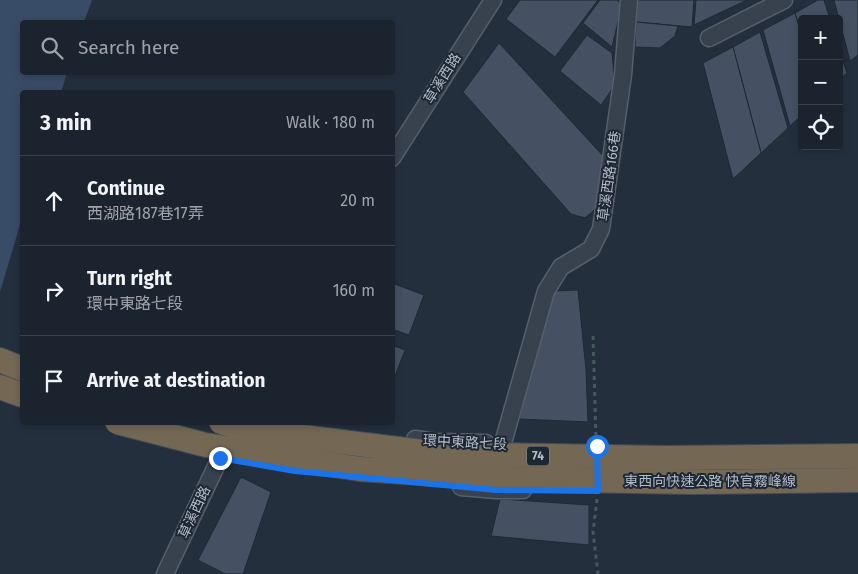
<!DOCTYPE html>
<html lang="en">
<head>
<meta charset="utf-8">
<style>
  :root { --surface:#1b232e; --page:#242b36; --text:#f1f3f6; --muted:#a0a4aa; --line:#39404a }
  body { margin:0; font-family:"Fira Sans","Noto Sans TC",sans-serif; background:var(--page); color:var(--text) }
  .controls { position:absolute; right:15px; top:15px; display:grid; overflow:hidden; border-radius:5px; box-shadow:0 2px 8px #0003 }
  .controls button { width:45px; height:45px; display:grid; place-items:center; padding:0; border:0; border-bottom:1px solid var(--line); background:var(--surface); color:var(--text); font:25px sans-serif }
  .stop { position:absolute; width:15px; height:15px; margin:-11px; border:4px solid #1a73e8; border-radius:50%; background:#fff }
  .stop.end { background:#1a73e8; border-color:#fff; box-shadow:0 1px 5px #0008 }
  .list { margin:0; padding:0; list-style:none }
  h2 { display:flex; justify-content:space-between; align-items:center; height:65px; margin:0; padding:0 20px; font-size:21px }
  h2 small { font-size:16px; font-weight:400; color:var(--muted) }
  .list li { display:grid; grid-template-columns:32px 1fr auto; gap:15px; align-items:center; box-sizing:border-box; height:90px; padding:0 20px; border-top:1px solid var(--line) }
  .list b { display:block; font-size:19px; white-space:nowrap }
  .list p { margin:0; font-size:16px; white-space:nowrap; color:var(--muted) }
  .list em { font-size:16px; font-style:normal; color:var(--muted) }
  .icon { flex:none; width:28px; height:28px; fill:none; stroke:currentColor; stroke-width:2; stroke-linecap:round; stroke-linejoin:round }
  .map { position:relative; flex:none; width:858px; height:574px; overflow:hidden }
  .search { position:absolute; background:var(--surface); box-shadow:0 2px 8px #0003; left:20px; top:20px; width:375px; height:55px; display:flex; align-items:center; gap:12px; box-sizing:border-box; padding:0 18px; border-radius:5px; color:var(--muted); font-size:19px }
  .panel { position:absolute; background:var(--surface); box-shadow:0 2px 8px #0003; left:20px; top:90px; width:375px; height:335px; border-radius:5px }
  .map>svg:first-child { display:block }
  .water { fill:#394c67 }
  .building { fill:#455162; stroke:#1f2835 }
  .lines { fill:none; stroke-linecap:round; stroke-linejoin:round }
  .minor-casing { stroke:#565f6c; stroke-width:19 }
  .highway-casing { stroke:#434c59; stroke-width:26 }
  .path { stroke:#44595c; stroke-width:3; stroke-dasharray:4 4; stroke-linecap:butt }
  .minor { stroke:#38414e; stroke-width:16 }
  .highway { stroke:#746855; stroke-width:24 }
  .highway-bridge-casing { stroke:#434c59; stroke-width:26; stroke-linecap:butt }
  .highway-bridge { stroke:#746855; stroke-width:24 }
  .route { stroke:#1a73e8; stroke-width:6 }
  .labels { text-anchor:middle; stroke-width:4; stroke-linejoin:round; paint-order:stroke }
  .shield { fill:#1d2633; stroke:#878f9c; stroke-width:1 }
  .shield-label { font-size:12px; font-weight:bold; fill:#b4bcc9 }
  .street-label { font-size:14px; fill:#b4bcc9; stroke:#1d2633 }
</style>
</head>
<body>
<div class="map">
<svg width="858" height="574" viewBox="0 0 858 574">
  <rect width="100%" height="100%" fill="#242f3e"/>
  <path class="water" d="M 0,0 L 92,0 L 84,22 L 22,22 L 22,72 L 67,73 L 61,92 L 22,92 L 22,218 L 0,292 Z"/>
  <g class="building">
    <path d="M 520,0 L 598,0 L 555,57 L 506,19 Z"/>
    <path d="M 600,0 L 617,0 L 622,5 L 612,47 L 583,23 Z"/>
    <path d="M 638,0 L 694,0 L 692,27 L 636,22 Z"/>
    <path d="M 696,0 L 747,0 L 694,25 Z"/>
    <path d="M 818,0 L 824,0 L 830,19 L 802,19 L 802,38 L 795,13 Z"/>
    <path d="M 834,0 L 858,0 L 858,55 L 850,61 Z"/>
    <path d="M 795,13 L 802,38 L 802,115 L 790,126 L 763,30 Z"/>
    <path d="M 636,22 L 678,26 L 675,36 L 660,48 L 635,47 Z"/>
    <path d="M 760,32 L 788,128 L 761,153 L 733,47 Z"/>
    <path d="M 587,35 L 612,53 L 615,85 L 601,105 L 560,71 Z"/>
    <path d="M 499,43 L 606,159 L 605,201 L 585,218 L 571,214 L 463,92 Z"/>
    <path d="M 733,47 L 761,153 L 733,179 L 703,63 Z"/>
    <path d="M 839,49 L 847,73 L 839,80 Z"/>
    <path d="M 392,283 L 424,295 L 409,335 L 392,329 Z"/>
    <path d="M 578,290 L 586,370 L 588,422 L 519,419 L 554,291 Z"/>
    <path d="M 392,345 L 405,350 L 392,384 Z"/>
    <path d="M 241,477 L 271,492 L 243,574 L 225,574 L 198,560 Z"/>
    <path d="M 500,499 L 589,505 L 589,545 L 491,536 Z"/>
  </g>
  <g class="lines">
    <defs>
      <g id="minor">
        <path d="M 709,38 L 784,0"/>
        <path d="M 392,158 L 493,0"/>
        <path d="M 415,439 L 437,442 L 486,443"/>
        <path d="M 503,443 L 546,291 L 561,267 L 591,249 L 601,229 L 623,75 L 629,0"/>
        <path d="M 461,487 L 496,490 L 523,490"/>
        <path d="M 165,574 L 220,458 L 228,438"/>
      </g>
      <g id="highway">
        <path d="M 0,360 L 22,369"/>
        <path d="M 0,387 L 22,395"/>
      </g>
    </defs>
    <use href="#minor" class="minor-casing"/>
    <use href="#highway" class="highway-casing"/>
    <g class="path">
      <path d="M 593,336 L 596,438"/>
      <path d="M 597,499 L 593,532 L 598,574"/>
    </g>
    <use href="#minor" class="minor"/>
    <use href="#highway" class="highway"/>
    <defs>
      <g id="highway-bridge">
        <path d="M 117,422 L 206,445 L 360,469 L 514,479 L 693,482 L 858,480"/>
        <path d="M 221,422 L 248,430 L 438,454 L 665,458 L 858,456"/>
      </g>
    </defs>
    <use href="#highway-bridge" class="highway-bridge-casing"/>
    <use href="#highway-bridge" class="highway-bridge"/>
  </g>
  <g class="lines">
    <path class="route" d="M 220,458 L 295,471 L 496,490 L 598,491 L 597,446"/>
  </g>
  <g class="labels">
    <rect class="shield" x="527" y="446.5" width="22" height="19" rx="4"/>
    <g class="shield-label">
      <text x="538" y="460">74</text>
    </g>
    <g class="street-label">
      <text transform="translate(442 78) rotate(-58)" y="5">草溪西路</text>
      <text transform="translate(609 176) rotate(-82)" y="5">草溪西路166巷</text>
      <text transform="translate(465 442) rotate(3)" y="5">環中東路七段</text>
      <text x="710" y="486">東西向快速公路 快官霧峰線</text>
      <text transform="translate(194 512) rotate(-65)" y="5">草溪西路</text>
    </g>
  </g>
</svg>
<div class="controls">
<button>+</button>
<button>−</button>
<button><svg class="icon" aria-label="locate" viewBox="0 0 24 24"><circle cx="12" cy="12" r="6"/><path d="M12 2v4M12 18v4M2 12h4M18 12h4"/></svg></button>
</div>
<div class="stop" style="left:597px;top:446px"></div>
<div class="stop end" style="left:220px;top:458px"></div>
<div class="search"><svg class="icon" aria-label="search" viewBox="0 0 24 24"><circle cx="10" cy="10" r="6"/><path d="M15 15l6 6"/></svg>Search here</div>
<section class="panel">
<h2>3 min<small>Walk · 180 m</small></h2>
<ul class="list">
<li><svg class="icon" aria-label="ahead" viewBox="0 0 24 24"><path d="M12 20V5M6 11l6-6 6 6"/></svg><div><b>Continue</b><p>西湖路187巷17弄</p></div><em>20 m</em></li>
<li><svg class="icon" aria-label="right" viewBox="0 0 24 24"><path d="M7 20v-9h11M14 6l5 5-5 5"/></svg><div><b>Turn right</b><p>環中東路七段</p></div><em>160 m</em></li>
<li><svg class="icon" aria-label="arrive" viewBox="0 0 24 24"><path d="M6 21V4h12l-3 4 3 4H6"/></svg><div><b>Arrive at destination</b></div></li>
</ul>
</section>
</div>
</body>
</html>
